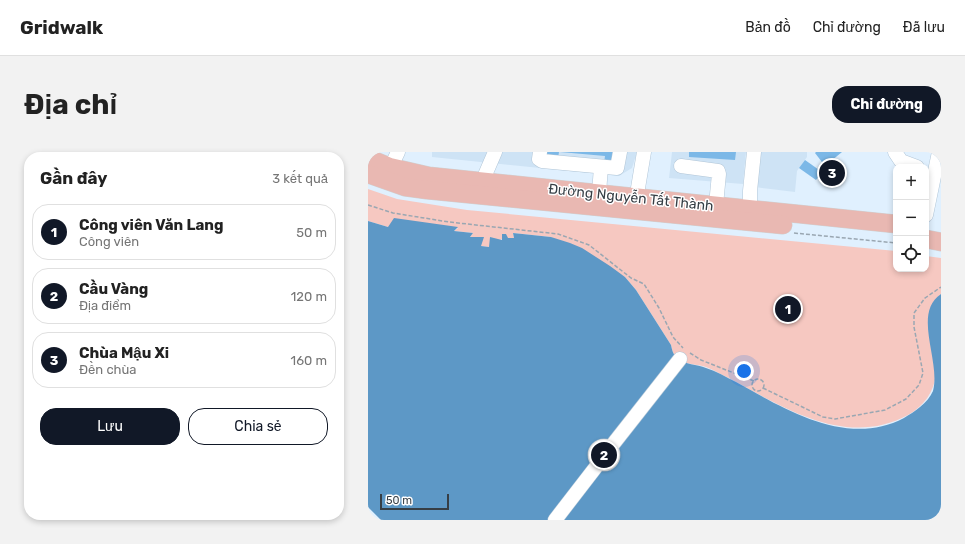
<!DOCTYPE html>
<html lang="vi">
<head>
<meta charset="utf-8">
<style>
  :root { --surface:#fff; --page:#f2f2f2; --text:#222; --muted:#767676; --line:#e0e0e0; --accent:#111827 }
  body { margin:0; font-family:Rubik,sans-serif; background:var(--page); color:var(--text) }
  .controls { position:absolute; right:12px; top:12px; display:grid; overflow:hidden; border-radius:8px; box-shadow:0 2px 6px #0003 }
  .controls button { width:36px; height:36px; display:grid; place-items:center; padding:0; border:0; border-bottom:1px solid var(--line); background:var(--surface); color:var(--text); font:20px sans-serif }
  .scale { position:absolute; left:12px; bottom:10px; width:69px; box-sizing:border-box; padding-left:4px; border:2px solid #363e45; border-top:0; font-size:11px; line-height:14px; white-space:nowrap; color:#363e45; -webkit-text-stroke:3px #fff; paint-order:stroke }
  .you { position:absolute; left:376px; top:219px; width:14px; height:14px; margin:-10px; border:3px solid #fff; border-radius:50%; background:#1a73e8; box-shadow:0 0 0 6px #1a73e833 }
  .badge { display:grid; place-items:center; width:26px; height:26px; border-radius:50%; background:var(--accent); color:#fff; font-size:13px; font-weight:700 }
  .pin { position:absolute; translate:-50% -50%; border:2px solid #fff; box-shadow:0 1px 4px #0006 }
  .list { margin:0; padding:0; list-style:none }
  h2 { display:flex; justify-content:space-between; align-items:center; height:52px; margin:0; padding:0 16px; font-size:17px }
  h2 small { font-size:13px; font-weight:400; color:var(--muted) }
  .list li { display:grid; grid-template-columns:26px 1fr auto; gap:12px; align-items:center; box-sizing:border-box; height:56px; margin:0 8px 8px; padding:0 8px; border:1px solid var(--line); border-radius:16px }
  .list b { display:block; font-size:15px; white-space:nowrap }
  .list p { margin:0; font-size:13px; white-space:nowrap; color:var(--muted) }
  .list em { font-size:13px; font-style:normal; color:var(--muted) }
  .actions { display:flex; gap:8px; padding:12px 16px }
  .actions a { flex:1; padding:9px 0; border:1px solid var(--accent); border-radius:16px; text-align:center; font-size:14px; color:var(--accent) }
  .actions .main { background:var(--accent); color:#fff }
  .icon { flex:none; width:22px; height:22px; fill:none; stroke:currentColor; stroke-width:2; stroke-linecap:round; stroke-linejoin:round }
  .map { position:relative; flex:none; width:573px; height:368px; overflow:hidden; border-radius:16px }
  header { display:flex; align-items:center; gap:24px; box-sizing:border-box; height:56px; padding:0 20px; background:var(--surface); border-bottom:1px solid var(--line) }
  header strong { font-size:19px }
  nav { display:flex; gap:22px; margin-inline-start:auto; font-size:14px }
  .intro { display:flex; align-items:center; justify-content:space-between; box-sizing:border-box; height:96px; padding:0 24px }
  h1 { margin:0; font-size:28px }
  .button { padding:10px 18px; border-radius:16px; background:var(--accent); color:#fff; font-size:14px; font-weight:700 }
  main { display:flex; gap:24px; padding:0 24px }
  aside { flex:1; background:var(--surface); border-radius:16px; box-shadow:0 2px 6px #0003 }
  .map>svg:first-child { display:block }
  .built { fill:#cee3f5 }
  .green { fill:#f6c8c1 }
  .water { fill:#5d98c6 }
  .building { fill:#7cb8e7 }
  .lines { fill:none; stroke-linecap:round; stroke-linejoin:round }
  .minor-casing { stroke:#b2c6d7; stroke-width:15 }
  .major-casing { stroke:#cfd1d2; stroke-width:19 }
  .path { stroke:#9aa7b2; stroke-width:1.5; stroke-dasharray:4 2; stroke-linecap:butt }
  .minor { stroke:#fff; stroke-width:14 }
  .major { stroke:#e9b8b2; stroke-width:18 }
  .labels { text-anchor:middle; stroke-width:3; stroke-linejoin:round; paint-order:stroke }
  .street-label { font-size:14px; fill:#363e45; stroke:#fff }
</style>
</head>
<body>
<header>
<strong>Gridwalk</strong>
<nav><a>Bản đồ</a><a>Chỉ đường</a><a>Đã lưu</a></nav>
</header>
<div class="intro"><h1>Địa chỉ</h1><a class="button">Chỉ đường</a></div>
<main>
<aside>
<h2>Gần đây<small>3 kết quả</small></h2>
<ul class="list">
<li><span class="badge">1</span><div><b>Công viên Văn Lang</b><p>Công viên</p></div><em>50 m</em></li>
<li><span class="badge">2</span><div><b>Cầu Vàng</b><p>Địa điểm</p></div><em>120 m</em></li>
<li><span class="badge">3</span><div><b>Chùa Mậu Xi</b><p>Đền chùa</p></div><em>160 m</em></li>
</ul>
<div class="actions"><a class="main">Lưu</a><a>Chia sẻ</a></div>
</aside>
<div class="map">
<svg width="573" height="368" viewBox="0 0 573 368">
  <rect width="100%" height="100%" fill="#e0f0fe"/>
  <g class="built">
    <path d="M 64,0 L 269,0 L 264,16 L 251,24 L 64,5 Z"/>
    <path d="M 304,0 L 378,0 L 375,32 L 301,26 Z"/>
    <path d="M 391,0 L 439,0 L 439,5 L 429,19 L 427,40 L 387,35 Z"/>
  </g>
  <path class="green" d="M 0,37 L 29,47 L 99,58 L 528,99 L 528,117 L 558,117 L 558,104 L 573,106 L 573,142 C 567,146 560,164 560,172 C 561,189 570,205 568,222 C 566,240 556,254 540,263 C 481,295 421,259 368,230 C 358,225 348,219 338,215 C 329,212 317,213 309,206 C 305,202 304,198 303,193 L 268,138 L 257,125 L 183,85 L 145,81 L 146,86 L 128,88 L 121,95 L 113,94 L 109,86 L 102,85 L 105,81 L 86,79 L 90,76 L 20,75 L 0,69 Z"/>
  <path class="water" d="M 26,66 L 90,75 L 86,79 L 105,81 L 102,85 L 116,85 L 113,94 L 121,95 L 122,85 L 134,88 L 134,82 L 138,82 L 140,86 L 146,86 L 145,81 L 183,85 L 202,91 L 214,96 L 242,114 L 257,125 L 268,138 L 303,193 C 304,198 305,202 309,206 C 317,213 329,212 338,216 C 348,219 358,225 368,230 C 417,257 479,296 536,266 C 546,260 560,251 565,239 C 573,209 544,161 573,142 L 573,368 L 13,368 L 0,355 L 0,69 L 20,75 Z"/>
  <g class="building">
    <path d="M 178,0 L 191,0 L 190,6 L 178,5 Z"/>
    <path d="M 192,0 L 250,0 L 249,11 L 236,11 L 237,4 Z"/>
    <path d="M 321,0 L 368,0 L 367,8 L 321,5 Z"/>
    <path d="M 448,0 L 474,0 L 457,14 L 447,1 Z"/>
    <path d="M 437,8 L 454,20 L 448,28 L 431,16 Z"/>
  </g>
  <g class="lines">
    <defs>
      <g id="minor">
        <path d="M 172,0 L 171,7 L 174,9 L 249,16 L 252,0"/>
        <path d="M 527,0 L 533,9 L 549,15"/>
        <path d="M 313,14 L 350,19 L 351,22 L 348,53"/>
        <path d="M 19,23 L 30,0"/>
        <path d="M 114,30 L 127,0"/>
        <path d="M 231,41 L 233,15"/>
        <path d="M 267,54 L 276,0"/>
        <path d="M 382,57 L 382,39 L 386,0"/>
        <path d="M 558,63 L 571,0"/>
        <circle cx="236" cy="303" r="9"/>
        <path d="M 242,296 L 312,207"/>
        <path d="M 187,368 L 231,311"/>
      </g>
      <g id="major">
        <path d="M 0,6 L 22,15 L 61,24 L 528,72"/>
        <path d="M 0,22 L 37,35 L 59,38 L 415,73"/>
        <path d="M 558,87 L 573,90"/>
      </g>
    </defs>
    <use href="#minor" class="minor-casing"/>
    <use href="#major" class="major-casing"/>
    <g class="path">
      <path d="M 0,53 L 25,61 L 81,70 L 190,82 L 221,93 L 263,126 L 276,132 L 291,156 L 305,185 L 315,196"/>
      <path d="M 426,81 L 528,91"/>
      <path d="M 322,201 L 333,208 L 386,229"/>
      <circle cx="390" cy="233" r="6"/>
      <path d="M 395,236 L 455,265 L 467,267 L 517,258 L 538,247 L 551,233 L 555,221 L 546,175 L 546,161 L 557,146 L 573,135"/>
    </g>
    <use href="#minor" class="minor"/>
    <use href="#major" class="major"/>
  </g>
  <g class="labels">
    <g class="street-label">
      <text transform="translate(263 45) rotate(6)" y="5">Đường Nguyễn Tất Thành</text>
    </g>
  </g>
</svg>
<div class="controls">
<button>+</button>
<button>−</button>
<button><svg class="icon" aria-label="locate" viewBox="0 0 24 24"><circle cx="12" cy="12" r="6"/><path d="M12 2v4M12 18v4M2 12h4M18 12h4"/></svg></button>
</div>
<div class="scale">50 m</div>
<div class="you"></div>
<div class="pin badge" style="left:420px;top:157px">1</div>
<div class="pin badge" style="left:236px;top:303px">2</div>
<div class="pin badge" style="left:464px;top:21px">3</div>
</div>
</main>
</body>
</html>
